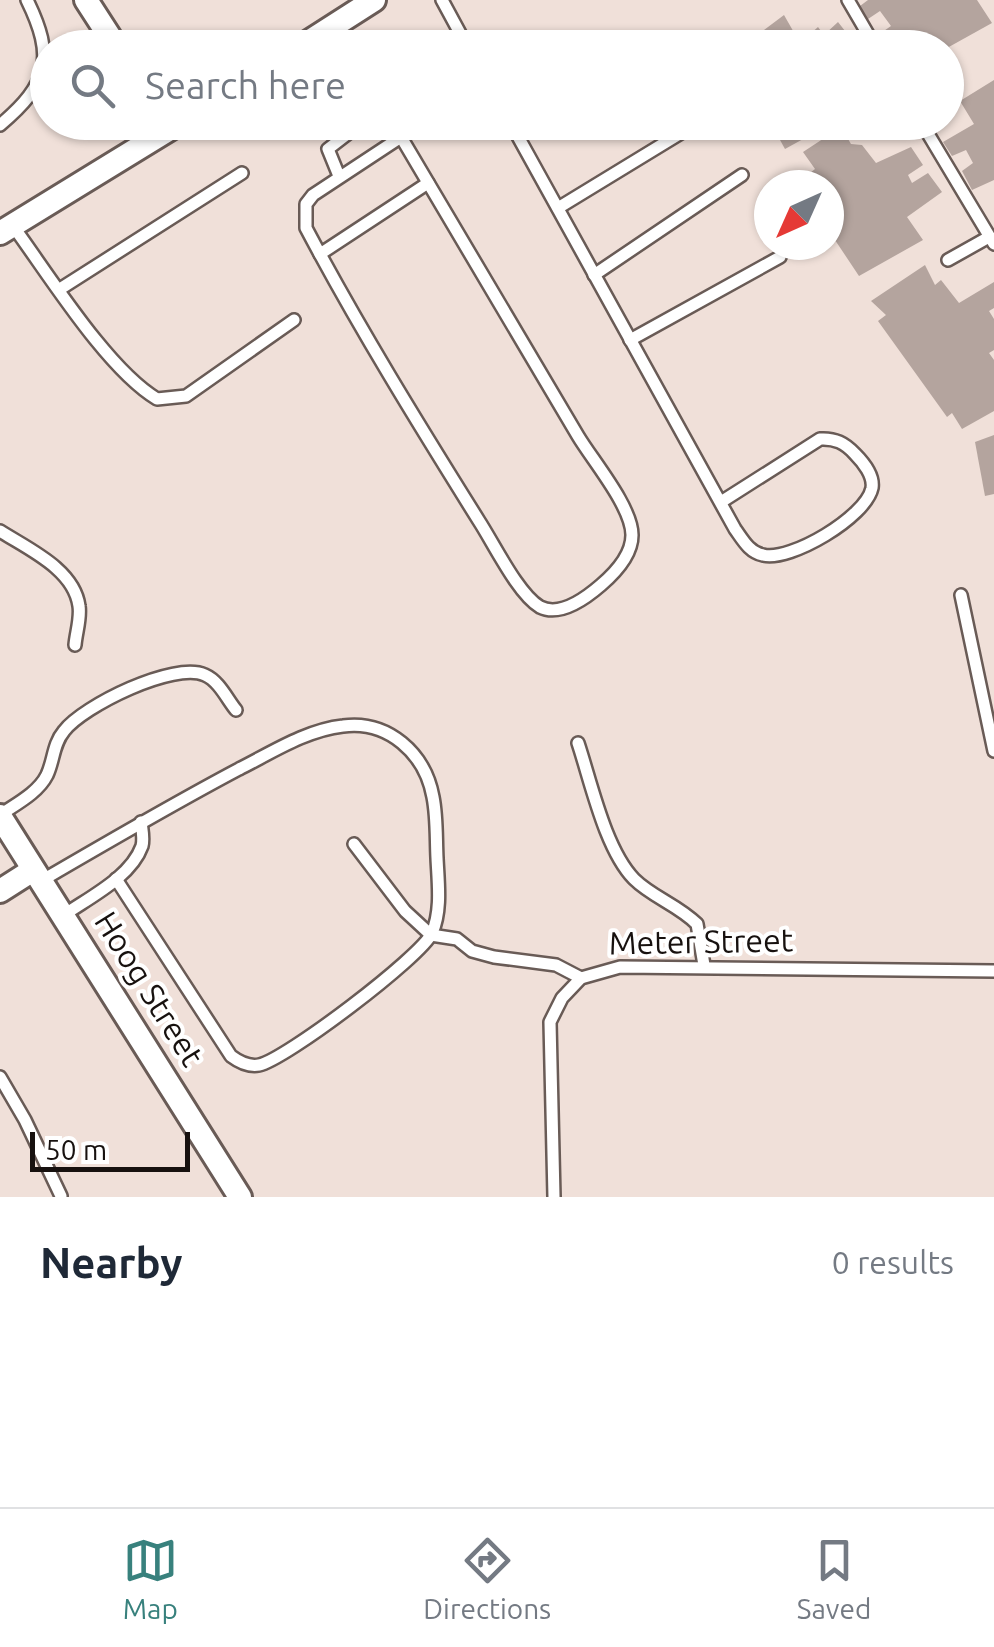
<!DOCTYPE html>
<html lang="en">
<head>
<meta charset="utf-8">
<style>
  :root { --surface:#fff; --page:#f6f6f7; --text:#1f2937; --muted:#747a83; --line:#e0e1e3; --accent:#38817d }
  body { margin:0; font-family:Ubuntu,sans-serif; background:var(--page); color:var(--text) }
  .compass { position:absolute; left:754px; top:170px; width:90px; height:90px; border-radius:50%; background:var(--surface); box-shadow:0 2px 8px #0004; rotate:225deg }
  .scale { position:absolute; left:30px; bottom:25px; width:160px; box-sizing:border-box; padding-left:10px; border:5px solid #17110f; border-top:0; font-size:28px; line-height:35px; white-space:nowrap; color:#17110f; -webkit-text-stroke:8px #fff; paint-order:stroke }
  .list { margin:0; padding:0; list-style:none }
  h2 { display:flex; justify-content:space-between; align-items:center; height:130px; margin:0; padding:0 40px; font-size:42px }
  h2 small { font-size:32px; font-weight:400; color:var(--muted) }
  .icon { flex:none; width:55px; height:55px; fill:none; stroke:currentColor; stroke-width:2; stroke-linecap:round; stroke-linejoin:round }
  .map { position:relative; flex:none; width:994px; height:1197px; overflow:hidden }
  .search { position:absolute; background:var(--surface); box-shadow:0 2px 8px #0004; left:30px; right:30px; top:30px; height:110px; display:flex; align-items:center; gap:25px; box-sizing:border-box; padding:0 35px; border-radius:55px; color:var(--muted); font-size:38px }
  .sheet { height:310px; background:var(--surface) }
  nav { display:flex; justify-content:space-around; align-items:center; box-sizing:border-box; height:140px; border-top:2px solid var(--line); background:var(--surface); font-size:28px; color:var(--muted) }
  nav a { display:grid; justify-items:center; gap:5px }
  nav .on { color:var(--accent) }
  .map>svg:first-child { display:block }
  .building { fill:#b4a49e }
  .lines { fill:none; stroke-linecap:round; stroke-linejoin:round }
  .lane-casing { stroke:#695b56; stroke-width:16 }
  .street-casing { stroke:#695b56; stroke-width:28 }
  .lane { stroke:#fff; stroke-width:11 }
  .street { stroke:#fff; stroke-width:22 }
  .labels { text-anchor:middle; stroke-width:8; stroke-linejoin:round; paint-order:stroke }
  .street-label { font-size:32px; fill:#17110f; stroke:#fff }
</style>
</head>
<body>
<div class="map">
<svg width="994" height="1197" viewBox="0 0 994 1197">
  <rect width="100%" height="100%" fill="#f0e0d9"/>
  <g class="building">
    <path d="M 868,0 L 977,0 L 992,23 L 947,48 L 925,48 L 918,36 L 900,48 L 886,48 L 878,35 L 891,26 L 880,11 L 868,19 L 860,6 Z"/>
    <path d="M 784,15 L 800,43 L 818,27 L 824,35 L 838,22 L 849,36 L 829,48 L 740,48 Z"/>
    <path d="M 994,80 L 994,180 L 972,190 L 962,171 L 973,163 L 966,150 L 952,156 L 943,142 L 974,124 L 960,101 Z"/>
    <path d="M 770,122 L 834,122 L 785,149 Z"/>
    <path d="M 841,127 L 851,144 L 862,145 L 876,163 L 911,147 L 923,165 L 908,175 L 912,183 L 928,173 L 942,192 L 907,217 L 923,240 L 859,276 L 829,231 L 829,185 L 795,185 L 815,169 L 803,152 Z"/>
    <path d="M 925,265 L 935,285 L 941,280 L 959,303 L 994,282 L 994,308 L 989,311 L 994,319 L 994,350 L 989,353 L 994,360 L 994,411 L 962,429 L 952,413 L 947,417 L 878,321 L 886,315 L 871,301 Z"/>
    <path d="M 994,435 L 994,494 L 985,496 L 975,442 Z"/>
  </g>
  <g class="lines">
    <defs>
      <g id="lane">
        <path d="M 442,0 L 468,48"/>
        <path d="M 848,0 L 876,48"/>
        <path d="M 335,24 L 348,48"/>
        <path d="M 391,122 L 401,137 C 460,236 519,336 578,436 C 593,461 632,507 632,535 C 632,555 615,573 601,585 C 586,598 560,617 540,607 C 518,594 494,544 479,521 C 419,425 359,328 306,228 L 306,204 L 313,195 L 401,137"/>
        <path d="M 510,122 L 735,529 C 743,540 749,552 763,555 C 790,562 866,517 872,488 C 874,476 863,462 855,454 C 845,443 835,438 820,439 L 721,502"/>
        <path d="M 921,122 L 994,244"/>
        <path d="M 0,125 C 49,84 55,57 27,0"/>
        <path d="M 339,176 L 328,149 L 363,122"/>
        <path d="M 558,208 L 699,122"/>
        <path d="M 13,226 C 49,275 107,369 157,399 L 186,396 L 294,320"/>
        <path d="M 320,254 L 428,183"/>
        <path d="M 948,260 L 989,237"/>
        <path d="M 594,275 L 742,175"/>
        <path d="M 60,289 L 242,173"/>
        <path d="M 630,340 L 780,257"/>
        <path d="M 0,531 C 28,549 74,569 79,606 C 81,618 76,633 75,645"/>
        <path d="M 961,595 L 994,751"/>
        <path d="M 578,743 C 591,782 605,849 634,879 C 652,897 678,905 697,924 L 704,965"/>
        <path d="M 0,815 C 16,804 38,793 47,775 C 54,760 53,744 64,731 C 83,706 174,661 205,675 C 219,681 227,699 236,710"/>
        <path d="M 354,844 L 405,911 L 431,935 L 457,939 L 472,951 L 494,957 L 556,965 L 581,978"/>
        <path d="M 41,881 C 106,843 171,805 239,769 C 271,753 306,730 343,726 C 388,720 425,753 433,797 C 437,817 436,838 437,858 C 438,882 442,910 432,933 C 421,957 285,1060 259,1065 C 248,1067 239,1062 231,1056 L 116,879"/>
        <path d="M 64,915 C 90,897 131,877 142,846 C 144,839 142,830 141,822"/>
        <path d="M 0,1077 L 25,1120 L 61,1196"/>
        <path d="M 554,1197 L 550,1022 L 562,998 L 581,978 L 620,967 L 994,971"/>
      </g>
      <g id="street">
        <path d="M 86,0 L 117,48"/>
        <path d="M 299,48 L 374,0"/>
        <path d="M 0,233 L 181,122"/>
        <path d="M 0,816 L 240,1197"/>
        <path d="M 0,891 L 33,870"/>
      </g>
    </defs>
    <use href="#lane" class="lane-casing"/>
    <use href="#street" class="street-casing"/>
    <use href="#lane" class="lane"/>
    <use href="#street" class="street"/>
  </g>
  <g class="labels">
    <g class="street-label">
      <text transform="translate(701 942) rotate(-1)" y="11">Meter Street</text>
      <text transform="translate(149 989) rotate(58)" y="11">Hoog Street</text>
    </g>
  </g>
</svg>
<svg class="compass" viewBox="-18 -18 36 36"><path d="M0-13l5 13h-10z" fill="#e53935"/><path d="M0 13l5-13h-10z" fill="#747a83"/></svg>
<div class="scale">50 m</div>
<div class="search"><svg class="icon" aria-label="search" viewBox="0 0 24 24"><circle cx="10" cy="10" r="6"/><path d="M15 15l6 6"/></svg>Search here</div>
</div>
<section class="sheet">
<h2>Nearby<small>0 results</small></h2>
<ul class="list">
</ul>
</section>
<nav>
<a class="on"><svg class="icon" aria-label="map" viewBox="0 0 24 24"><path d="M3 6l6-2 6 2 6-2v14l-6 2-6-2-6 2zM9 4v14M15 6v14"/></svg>Map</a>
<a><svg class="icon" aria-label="directions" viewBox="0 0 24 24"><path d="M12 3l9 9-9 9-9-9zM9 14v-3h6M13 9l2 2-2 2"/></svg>Directions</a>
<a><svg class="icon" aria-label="saved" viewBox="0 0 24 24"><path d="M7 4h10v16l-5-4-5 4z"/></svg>Saved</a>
</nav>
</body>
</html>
